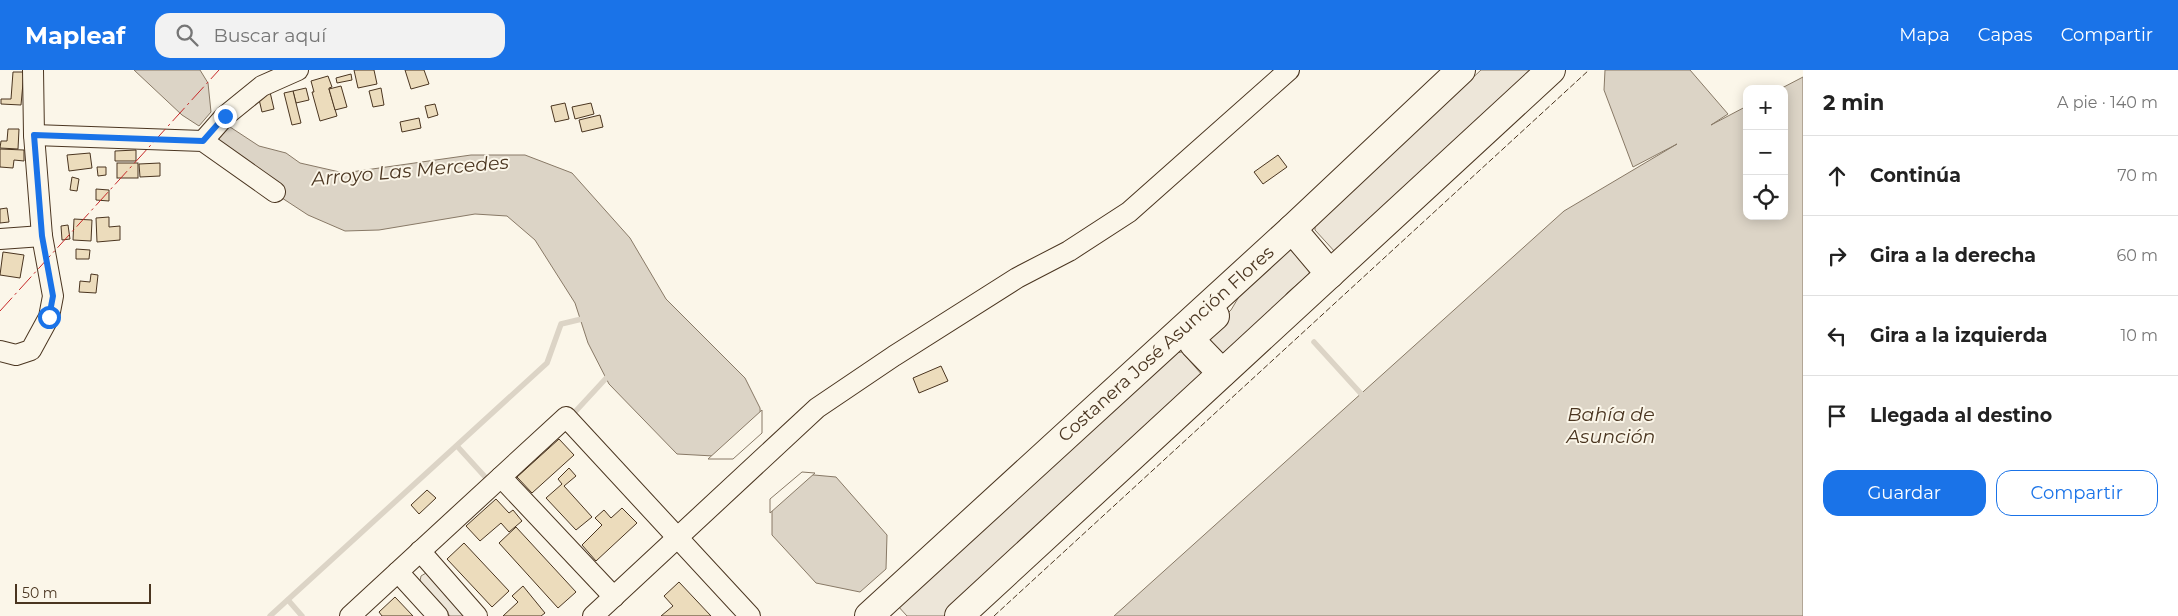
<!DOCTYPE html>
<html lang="es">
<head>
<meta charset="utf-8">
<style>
  :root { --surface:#fff; --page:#f2f2f2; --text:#222; --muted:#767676; --line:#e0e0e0; --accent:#1a73e8 }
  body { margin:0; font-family:Montserrat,sans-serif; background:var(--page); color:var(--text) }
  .controls { position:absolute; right:15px; top:15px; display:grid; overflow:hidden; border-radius:10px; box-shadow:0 2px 12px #0003 }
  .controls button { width:45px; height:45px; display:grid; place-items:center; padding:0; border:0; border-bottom:1px solid var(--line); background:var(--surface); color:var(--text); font:25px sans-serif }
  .scale { position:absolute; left:15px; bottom:12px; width:136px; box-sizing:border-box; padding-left:5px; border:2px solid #4a3520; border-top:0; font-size:14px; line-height:18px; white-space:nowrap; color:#4a3520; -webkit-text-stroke:4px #fbf6e9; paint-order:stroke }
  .stop { position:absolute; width:15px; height:15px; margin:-11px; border:4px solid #1a73e8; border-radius:50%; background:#fff }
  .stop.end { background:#1a73e8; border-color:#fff; box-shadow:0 1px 5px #0008 }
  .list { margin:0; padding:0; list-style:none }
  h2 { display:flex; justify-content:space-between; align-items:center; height:65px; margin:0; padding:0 20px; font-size:21px }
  h2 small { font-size:16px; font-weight:400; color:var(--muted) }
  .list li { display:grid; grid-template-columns:32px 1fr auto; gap:15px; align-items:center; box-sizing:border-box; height:80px; padding:0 20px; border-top:1px solid var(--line) }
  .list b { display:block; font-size:19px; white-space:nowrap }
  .list em { font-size:16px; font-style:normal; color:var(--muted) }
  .actions { display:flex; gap:10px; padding:15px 20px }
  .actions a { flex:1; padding:11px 0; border:1px solid var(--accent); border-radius:15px; text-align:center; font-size:18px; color:var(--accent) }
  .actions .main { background:var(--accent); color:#fff }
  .icon { flex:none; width:28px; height:28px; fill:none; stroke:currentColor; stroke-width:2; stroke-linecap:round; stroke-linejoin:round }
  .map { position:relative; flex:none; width:1803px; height:546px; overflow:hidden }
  header { display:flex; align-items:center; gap:30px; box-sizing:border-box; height:70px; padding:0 25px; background:var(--accent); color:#fff }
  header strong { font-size:24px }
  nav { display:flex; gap:28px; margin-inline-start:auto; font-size:18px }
  .search { width:350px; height:45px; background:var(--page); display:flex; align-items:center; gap:12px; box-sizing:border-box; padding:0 18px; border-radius:15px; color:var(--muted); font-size:19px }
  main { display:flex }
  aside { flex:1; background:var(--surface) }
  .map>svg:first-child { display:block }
  .green { fill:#ede6d9; stroke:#887966 }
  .water { fill:#dcd4c6; stroke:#887966 }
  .pier { fill:#fbf6e9; stroke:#887966 }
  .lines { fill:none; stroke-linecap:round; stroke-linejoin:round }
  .stream { stroke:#dcd4c6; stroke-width:5.5 }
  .building { fill:#ecdcbc; stroke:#4a3520 }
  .minor-casing { stroke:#4a3520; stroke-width:22 }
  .highway-casing { stroke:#4a3520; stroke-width:30 }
  .minor { stroke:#fbf6e9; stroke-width:20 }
  .highway { stroke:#fbf6e9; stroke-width:28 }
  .fence { stroke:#4a3520; stroke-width:1; stroke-dasharray:6 2.5; stroke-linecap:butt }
  .power { stroke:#c62828; stroke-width:1; stroke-dasharray:18 4 2.5 4; stroke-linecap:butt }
  .route { stroke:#1a73e8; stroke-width:6 }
  .labels { text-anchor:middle; stroke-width:4; stroke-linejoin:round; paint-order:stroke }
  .street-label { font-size:18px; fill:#4a3520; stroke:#fbf6e9 }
  .water-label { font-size:19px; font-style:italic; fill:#4a3520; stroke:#fbf6e9 }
</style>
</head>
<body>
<header>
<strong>Mapleaf</strong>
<div class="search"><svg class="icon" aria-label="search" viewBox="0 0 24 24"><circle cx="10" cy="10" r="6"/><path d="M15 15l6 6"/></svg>Buscar aquí</div>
<nav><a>Mapa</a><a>Capas</a><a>Compartir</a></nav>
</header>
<main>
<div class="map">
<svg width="1803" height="546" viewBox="0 0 1803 546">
  <rect width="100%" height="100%" fill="#fbf6e9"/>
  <g class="green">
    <path d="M 1481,0 L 1539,0 L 1336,183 L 1315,160 L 1315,155 Z"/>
    <path d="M 1288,180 L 1293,180 L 1310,199 L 1309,204 L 1287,223 L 1279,237 L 1223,284 L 1207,267 L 1209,262 L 1231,240 L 1240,225 Z"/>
    <path d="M 1182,282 L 1203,306 L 946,546 L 907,546 L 897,535 L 1174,283 Z"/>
    <path d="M 426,503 L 431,505 L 468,546 L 450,546 L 420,511 L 421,506 Z"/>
  </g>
  <g class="water">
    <path d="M 134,0 L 200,0 L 208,13 L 211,42 L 199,56 L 182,45 Z"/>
    <path d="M 1605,0 L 1690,0 L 1728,44 L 1711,55 L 1747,36 L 1747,146 L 1784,146 L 1784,19 L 1780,19 L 1803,7 L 1803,546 L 1114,546 L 1564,141 L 1677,74 L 1633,97 L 1604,20 Z"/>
    <path d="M 227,55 L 259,76 L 286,83 L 300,93 L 344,103 L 471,85 L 525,85 L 572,103 L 630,168 L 666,229 L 745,308 L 760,338 L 761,361 L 732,387 L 677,384 L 609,314 L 588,273 L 575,233 L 535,170 L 507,146 L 475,144 L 379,160 L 345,161 L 308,145 L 282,128 L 212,73 Z"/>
    <path d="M 803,404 L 836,407 L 887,465 L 886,499 L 860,522 L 816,513 L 772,465 L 772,430 Z"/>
  </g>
  <g class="pier">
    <path d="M 762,340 L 762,363 L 733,389 L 708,389 Z"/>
    <path d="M 802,402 L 815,403 L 770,443 L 770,429 Z"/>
  </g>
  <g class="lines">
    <g class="stream">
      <path d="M 1314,272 L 1364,327"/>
      <path d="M 574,343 L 610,304"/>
      <path d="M 457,376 L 487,409"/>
      <path d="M 288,530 L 302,546"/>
      <path d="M 270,546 L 547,293 L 561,254 L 586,248"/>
    </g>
  </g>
  <g class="building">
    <path d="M 354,0 L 374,0 L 377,14 L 358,18 Z"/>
    <path d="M 405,0 L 424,0 L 429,14 L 411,19 Z"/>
    <path d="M 13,2 L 24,2 L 21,35 L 1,34 L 1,29 L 11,29 Z"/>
    <path d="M 351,4 L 352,10 L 337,13 L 336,8 Z"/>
    <path d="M 328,6 L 332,17 L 329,18 L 329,19 L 337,46 L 320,51 L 312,22 L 314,22 L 311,11 Z"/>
    <path d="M 341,16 L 347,37 L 335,40 L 329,19 Z"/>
    <path d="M 306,18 L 309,30 L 296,33 L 293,21 Z"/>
    <path d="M 381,18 L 384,35 L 373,37 L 369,21 Z"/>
    <path d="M 293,21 L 301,53 L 292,55 L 284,23 Z"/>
    <path d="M 270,22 L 274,39 L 262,42 L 258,25 Z"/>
    <path d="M 565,33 L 569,49 L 555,52 L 551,36 Z"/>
    <path d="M 591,33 L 594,44 L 575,49 L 572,37 Z"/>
    <path d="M 435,34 L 438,45 L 428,48 L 425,36 Z"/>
    <path d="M 600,45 L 603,57 L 582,62 L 579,50 Z"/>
    <path d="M 419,48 L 421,58 L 402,62 L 400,52 Z"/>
    <path d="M 8,59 L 19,59 L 18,79 L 0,78 L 1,71 L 7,71 Z"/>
    <path d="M 0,79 L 24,80 L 24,91 L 14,90 L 13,98 L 0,97 Z"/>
    <path d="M 136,80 L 136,91 L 115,91 L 115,81 Z"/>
    <path d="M 90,83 L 92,98 L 69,101 L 67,85 Z"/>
    <path d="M 1278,85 L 1287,97 L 1263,114 L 1254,102 Z"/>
    <rect x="117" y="93" width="21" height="15"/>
    <path d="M 160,93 L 160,106 L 140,107 L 139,94 Z"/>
    <path d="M 97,97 L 106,97 L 106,105 L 98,106 Z"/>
    <path d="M 72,107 L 79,109 L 77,121 L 70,120 Z"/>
    <path d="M 96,119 L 109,120 L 109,131 L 96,130 Z"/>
    <path d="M 7,138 L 9,152 L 0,153 L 0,139 Z"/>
    <path d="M 109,147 L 109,157 L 120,156 L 120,170 L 97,172 L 96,148 Z"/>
    <path d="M 74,149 L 92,150 L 91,171 L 73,170 Z"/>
    <path d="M 68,155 L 70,169 L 62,170 L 61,156 Z"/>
    <path d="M 76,179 L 90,180 L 89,189 L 76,189 Z"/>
    <path d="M 3,182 L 24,185 L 20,208 L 0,205 Z"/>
    <path d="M 91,204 L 98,205 L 96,223 L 79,222 L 80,211 L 90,212 Z"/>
    <path d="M 941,296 L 948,311 L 919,323 L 913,308 Z"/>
    <path d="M 559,369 L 574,385 L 532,423 L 517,407 Z"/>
    <path d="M 569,398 L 576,406 L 564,416 L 592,447 L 576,460 L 546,428 L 562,414 L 558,409 Z"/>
    <path d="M 427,420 L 436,428 L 419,444 L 411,435 Z"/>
    <path d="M 496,429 L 509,443 L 513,440 L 522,451 L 509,462 L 501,453 L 480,471 L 466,456 Z"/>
    <path d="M 622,438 L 637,453 L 596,491 L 582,475 L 602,455 L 595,448 L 604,440 L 611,448 Z"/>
    <path d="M 516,457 L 576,522 L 558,538 L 499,473 Z"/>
    <path d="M 464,473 L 509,521 L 492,537 L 447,489 Z"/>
    <path d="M 679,512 L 711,546 L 661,546 L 673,536 L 664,526 Z"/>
    <path d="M 523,516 L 545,543 L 541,546 L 503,546 L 518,532 L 512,526 Z"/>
    <path d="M 395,527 L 413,546 L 382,546 L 379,542 Z"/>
  </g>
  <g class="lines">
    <defs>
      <g id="minor">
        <path d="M 34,65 L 203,71 L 275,122"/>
        <path d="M 203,71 L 225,46 L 262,16 L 298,0"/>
        <path d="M 0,169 L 42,166"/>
        <path d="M 0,281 L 16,285 L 31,280 L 49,247 L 53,226 L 42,166 L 34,65 L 33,0"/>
        <path d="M 501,407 L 614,527"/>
        <path d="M 420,481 L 477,546"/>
        <path d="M 398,502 L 438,546"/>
        <path d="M 350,546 L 566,347 L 750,546"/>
        <path d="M 593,546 L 817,338 L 894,286 L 1017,208 L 1069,181 L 1129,142 L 1289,0"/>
      </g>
      <g id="highway">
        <path d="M 1292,159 L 1330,204"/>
        <path d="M 1215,246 L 1197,262 L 1194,274 L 1222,303"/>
        <path d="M 869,546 L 1292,159 L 1461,0"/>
        <path d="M 959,546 L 1551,0"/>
      </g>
    </defs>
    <use href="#minor" class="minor-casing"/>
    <use href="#highway" class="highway-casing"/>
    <use href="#minor" class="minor"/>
    <use href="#highway" class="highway"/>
    <path class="fence" d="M 994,546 L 1589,0"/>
    <path class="power" d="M 0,241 L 219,0"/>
  </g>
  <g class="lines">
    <path class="route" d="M 49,247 L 53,226 L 42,166 L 34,65 L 203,71 L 225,46"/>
  </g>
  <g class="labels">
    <g class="street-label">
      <text transform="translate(1166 274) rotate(-42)" y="6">Costanera José Asunción Flores</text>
    </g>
    <g class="water-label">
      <text transform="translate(410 100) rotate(-5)" y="7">Arroyo Las Mercedes</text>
      <text x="1611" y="351">Bahía de<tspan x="1611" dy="22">Asunción</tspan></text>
    </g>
  </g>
</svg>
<div class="controls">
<button>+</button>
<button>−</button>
<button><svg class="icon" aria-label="locate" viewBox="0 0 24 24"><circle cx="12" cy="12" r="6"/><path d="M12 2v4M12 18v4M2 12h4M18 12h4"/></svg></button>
</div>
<div class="scale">50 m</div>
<div class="stop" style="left:49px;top:247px"></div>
<div class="stop end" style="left:225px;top:46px"></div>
</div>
<aside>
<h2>2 min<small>A pie · 140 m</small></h2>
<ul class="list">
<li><svg class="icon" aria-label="ahead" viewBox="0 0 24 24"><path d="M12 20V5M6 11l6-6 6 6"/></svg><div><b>Continúa</b></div><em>70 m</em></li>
<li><svg class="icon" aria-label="right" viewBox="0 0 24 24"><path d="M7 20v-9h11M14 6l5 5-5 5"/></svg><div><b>Gira a la derecha</b></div><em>60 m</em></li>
<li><svg class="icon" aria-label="left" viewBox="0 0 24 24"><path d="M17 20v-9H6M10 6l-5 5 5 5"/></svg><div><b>Gira a la izquierda</b></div><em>10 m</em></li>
<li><svg class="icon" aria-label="arrive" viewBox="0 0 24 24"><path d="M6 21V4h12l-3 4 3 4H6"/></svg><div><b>Llegada al destino</b></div></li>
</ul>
<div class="actions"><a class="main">Guardar</a><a>Compartir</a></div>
</aside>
</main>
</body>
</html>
